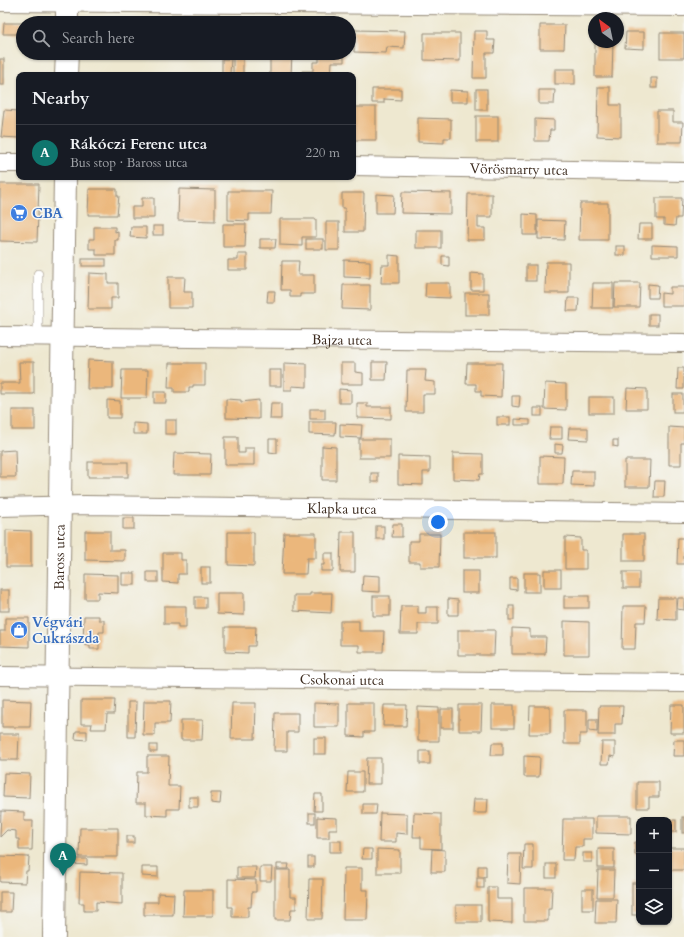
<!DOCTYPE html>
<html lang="en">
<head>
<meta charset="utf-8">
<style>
  :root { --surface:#171b24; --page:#242831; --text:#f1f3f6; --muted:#9ea1a6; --line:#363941; --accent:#0f766e }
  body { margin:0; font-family:Cardo,serif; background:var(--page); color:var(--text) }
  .controls { position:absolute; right:12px; bottom:12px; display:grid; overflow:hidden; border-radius:8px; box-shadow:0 1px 3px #0004 }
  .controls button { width:36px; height:36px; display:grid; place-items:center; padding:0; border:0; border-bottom:1px solid var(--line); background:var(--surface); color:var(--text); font:20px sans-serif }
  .compass { position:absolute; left:588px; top:12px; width:36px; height:36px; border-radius:50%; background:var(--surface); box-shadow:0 1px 3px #0004; rotate:327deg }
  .you { position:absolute; left:438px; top:522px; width:14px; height:14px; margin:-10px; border:3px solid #fff; border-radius:50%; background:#1a73e8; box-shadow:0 0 0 6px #1a73e833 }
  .badge { display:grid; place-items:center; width:26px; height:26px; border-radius:50%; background:var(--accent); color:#fff; font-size:13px; font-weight:700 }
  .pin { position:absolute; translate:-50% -33px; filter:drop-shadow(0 1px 2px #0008) }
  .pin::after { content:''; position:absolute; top:21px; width:14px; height:12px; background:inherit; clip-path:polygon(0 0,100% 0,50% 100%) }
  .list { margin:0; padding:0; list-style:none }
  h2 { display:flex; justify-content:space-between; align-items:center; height:52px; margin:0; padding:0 16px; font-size:17px }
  h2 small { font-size:13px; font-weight:400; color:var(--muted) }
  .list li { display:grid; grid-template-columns:26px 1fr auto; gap:12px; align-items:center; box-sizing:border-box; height:56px; padding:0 16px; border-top:1px solid var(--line) }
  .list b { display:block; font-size:15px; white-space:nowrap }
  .list p { margin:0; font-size:13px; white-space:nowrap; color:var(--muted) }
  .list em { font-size:13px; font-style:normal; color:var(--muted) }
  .icon { flex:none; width:22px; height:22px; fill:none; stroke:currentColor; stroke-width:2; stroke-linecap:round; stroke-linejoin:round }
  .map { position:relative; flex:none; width:684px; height:937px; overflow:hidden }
  .search { position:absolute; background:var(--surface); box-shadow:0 1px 3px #0004; left:16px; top:16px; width:340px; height:44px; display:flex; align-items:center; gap:10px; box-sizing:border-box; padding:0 14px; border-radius:22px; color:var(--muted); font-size:15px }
  .panel { position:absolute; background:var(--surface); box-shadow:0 1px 3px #0004; left:16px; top:72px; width:340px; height:108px; border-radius:8px }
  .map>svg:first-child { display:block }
  .building { fill:#ebb77b }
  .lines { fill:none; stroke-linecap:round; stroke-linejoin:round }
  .service-casing { stroke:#948977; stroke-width:10 }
  .minor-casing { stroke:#948977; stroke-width:20 }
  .tertiary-casing { stroke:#948977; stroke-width:24 }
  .service { stroke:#fff; stroke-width:9 }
  .minor { stroke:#fff; stroke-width:18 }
  .tertiary { stroke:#fff; stroke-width:22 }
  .labels { text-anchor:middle; stroke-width:3; stroke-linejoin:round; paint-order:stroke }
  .street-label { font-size:14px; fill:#3b2a1e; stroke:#f6f6f2 }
  .shop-label { font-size:14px; font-weight:bold; fill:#366cbe; stroke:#f6f6f2; text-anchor:start }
</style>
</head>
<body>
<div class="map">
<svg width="684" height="937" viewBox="0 0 684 937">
  <rect width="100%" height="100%" fill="#f6f6f2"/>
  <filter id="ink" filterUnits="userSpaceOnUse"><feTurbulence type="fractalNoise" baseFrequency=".025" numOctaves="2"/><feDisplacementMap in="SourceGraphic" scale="8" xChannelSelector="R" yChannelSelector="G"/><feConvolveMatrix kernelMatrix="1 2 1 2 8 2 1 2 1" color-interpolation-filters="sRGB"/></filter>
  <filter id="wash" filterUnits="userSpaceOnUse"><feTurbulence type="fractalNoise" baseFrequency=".012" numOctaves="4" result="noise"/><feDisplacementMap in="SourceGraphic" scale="16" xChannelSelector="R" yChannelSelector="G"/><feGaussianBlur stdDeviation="0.9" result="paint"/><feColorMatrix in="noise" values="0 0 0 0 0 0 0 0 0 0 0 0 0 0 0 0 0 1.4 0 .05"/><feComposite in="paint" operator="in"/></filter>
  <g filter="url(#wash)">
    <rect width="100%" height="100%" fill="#eee8d0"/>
    <g id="blocks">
      <g class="building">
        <path d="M 4,23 L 23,23 L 23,34 L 3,34 Z"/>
        <path d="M 540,25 L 565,25 L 564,49 L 540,49 Z"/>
        <path d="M 354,30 L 405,31 L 404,48 L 387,47 L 386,53 L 354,52 Z"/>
        <path d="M 474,31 L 487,31 L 487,40 L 495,40 L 494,53 L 486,53 L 486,78 L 473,78 Z"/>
        <path d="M 626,32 L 644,32 L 644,49 L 625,48 Z"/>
        <path d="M 424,33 L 460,33 L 460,61 L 424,60 Z"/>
        <rect x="660" y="33" width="24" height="25"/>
        <path d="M 595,42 L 613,42 L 612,77 L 595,77 Z"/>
        <rect x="201" y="53" width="14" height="5"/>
        <path d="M 270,53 L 292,53 L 291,75 L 270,75 Z"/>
        <path d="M 319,53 L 344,53 L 344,62 L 332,62 L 331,75 L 302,75 L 302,71 L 313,71 L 313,62 L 319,62 Z"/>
        <rect x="233" y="57" width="10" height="17"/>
        <rect x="0" y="59" width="4" height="26"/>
        <path d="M 222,59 L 231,59 L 230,74 L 222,74 Z"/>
        <rect x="555" y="69" width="20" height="15"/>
        <rect x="651" y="78" width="6" height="10"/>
        <path d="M 598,87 L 610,87 L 610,105 L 621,105 L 621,137 L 597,136 Z"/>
        <path d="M 372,89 L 401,89 L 401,100 L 384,99 L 384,103 L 372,103 Z"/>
        <rect x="476" y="89" width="11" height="21"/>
        <path d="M 450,90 L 468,91 L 468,102 L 450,102 Z"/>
        <path d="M 539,90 L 555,90 L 554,104 L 539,104 Z"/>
        <rect x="353" y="107" width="23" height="33"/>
        <path d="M 4,110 L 19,111 L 19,138 L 1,137 Z"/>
        <path d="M 657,111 L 673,111 L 673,122 L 683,122 L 682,142 L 657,142 Z"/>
        <rect x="476" y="116" width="22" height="26"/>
        <path d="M 418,118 L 451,119 L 451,138 L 444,138 L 444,143 L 418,142 Z"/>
        <path d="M 535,119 L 554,120 L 554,130 L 550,130 L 549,141 L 535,141 Z"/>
        <path d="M 0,184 L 39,184 L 37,242 L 0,241 Z"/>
        <path d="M 89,189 L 117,189 L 117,196 L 119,196 L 117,215 L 88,215 Z"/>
        <path d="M 179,189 L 215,190 L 215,221 L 178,220 Z"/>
        <path d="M 228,191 L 272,191 L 271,214 L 249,214 L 249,221 L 228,220 Z"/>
        <path d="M 402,192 L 451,193 L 451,214 L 401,213 Z"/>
        <path d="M 342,193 L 364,193 L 363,232 L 345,232 L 345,208 L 342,208 Z"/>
        <path d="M 376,194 L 394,195 L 393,213 L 376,213 Z"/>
        <path d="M 468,194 L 492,194 L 492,217 L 478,217 L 478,228 L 485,228 L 485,240 L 467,240 Z"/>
        <path d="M 142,198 L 154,198 L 154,218 L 132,218 L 132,207 L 142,207 Z"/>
        <path d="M 656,198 L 682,198 L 681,218 L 676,218 L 675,226 L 664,225 L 664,219 L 656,219 Z"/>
        <path d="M 580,203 L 608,203 L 608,240 L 579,240 Z"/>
        <path d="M 523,214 L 537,215 L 537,235 L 523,235 Z"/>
        <path d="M 280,219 L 316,219 L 316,237 L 302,237 L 302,246 L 280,245 Z"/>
        <path d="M 538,220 L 565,221 L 564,240 L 538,239 Z"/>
        <rect x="326" y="222" width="13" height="28"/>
        <path d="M 223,224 L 246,224 L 245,247 L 223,247 Z"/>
        <path d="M 639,224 L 652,224 L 652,239 L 638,239 Z"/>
        <rect x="153" y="226" width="10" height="9"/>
        <path d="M 94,227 L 115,227 L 115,232 L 118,231 L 118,240 L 115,240 L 115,255 L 96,255 L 96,249 L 89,249 L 89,239 L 94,239 Z"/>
        <path d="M 131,227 L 146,227 L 146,238 L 130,237 Z"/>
        <rect x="416" y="230" width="25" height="18"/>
        <path d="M 260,239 L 276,239 L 275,248 L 260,248 Z"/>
        <rect x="306" y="239" width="17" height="10"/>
        <path d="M 652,245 L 678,246 L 678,256 L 652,256 Z"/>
        <rect x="616" y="246" width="9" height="9"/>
        <path d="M 238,254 L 247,254 L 247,270 L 228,270 L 228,260 L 238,260 Z"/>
        <path d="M 389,255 L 399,256 L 399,283 L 381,283 L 382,265 L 389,265 Z"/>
        <path d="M 442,256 L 449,256 L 449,266 L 442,265 Z"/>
        <rect x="82" y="259" width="24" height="7"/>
        <path d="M 344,260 L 370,261 L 370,278 L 344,277 Z"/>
        <path d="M 282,261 L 299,261 L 298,275 L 314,275 L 314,294 L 300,294 L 300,297 L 290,297 L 290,290 L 281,290 Z"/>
        <path d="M 546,262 L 569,262 L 569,293 L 545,293 Z"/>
        <rect x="526" y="265" width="10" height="16"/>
        <path d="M 89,273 L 108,274 L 108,283 L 118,283 L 118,298 L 111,298 L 111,309 L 88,309 Z"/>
        <path d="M 471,273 L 483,274 L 483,290 L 471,290 Z"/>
        <path d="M 168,277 L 185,277 L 184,292 L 192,292 L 192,308 L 168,308 Z"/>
        <path d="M 426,283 L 450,283 L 450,298 L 425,297 Z"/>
        <path d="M 593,283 L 613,283 L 613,308 L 592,308 Z"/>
        <path d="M 615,283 L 640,283 L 639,307 L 614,307 Z"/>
        <path d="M 648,284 L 658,285 L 657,298 L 648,298 Z"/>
        <path d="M 343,285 L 370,285 L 370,310 L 342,309 Z"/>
        <path d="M 670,287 L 684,287 L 684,306 L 661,306 L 661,293 L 670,294 Z"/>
        <path d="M 268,291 L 275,291 L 274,302 L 267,302 Z"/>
        <rect x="465" y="293" width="24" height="22"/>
        <path d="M 568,298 L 579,298 L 578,311 L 567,311 Z"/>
        <rect x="649" y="314" width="9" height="11"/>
        <path d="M 88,360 L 113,361 L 113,389 L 87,389 Z"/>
        <path d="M 19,362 L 34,362 L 34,394 L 0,394 L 0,383 L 20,383 Z"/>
        <path d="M 372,362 L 387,362 L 386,380 L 372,380 Z"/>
        <path d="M 169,363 L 205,363 L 205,385 L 193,385 L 193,387 L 189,387 L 189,392 L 174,392 L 174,388 L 168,388 Z"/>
        <path d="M 284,363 L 307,364 L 307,387 L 292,386 L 292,390 L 284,390 Z"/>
        <path d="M 341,363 L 355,363 L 355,372 L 363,373 L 363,384 L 341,384 Z"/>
        <path d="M 467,363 L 502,363 L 501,397 L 481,396 L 481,391 L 476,391 L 476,384 L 466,384 Z"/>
        <path d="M 678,368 L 684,368 L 684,389 L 677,389 Z"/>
        <path d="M 122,370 L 148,370 L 147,398 L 121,398 Z"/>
        <rect x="269" y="370" width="12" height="16"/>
        <path d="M 407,370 L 426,370 L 425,381 L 435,382 L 435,394 L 423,394 L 423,412 L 406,412 Z"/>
        <path d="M 545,383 L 566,384 L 566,410 L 544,409 Z"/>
        <path d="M 627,388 L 647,389 L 647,409 L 626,409 Z"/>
        <path d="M 339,389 L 351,390 L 351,403 L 339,403 Z"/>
        <rect x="154" y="392" width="12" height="11"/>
        <rect x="673" y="394" width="10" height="18"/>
        <path d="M 512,396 L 520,396 L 519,407 L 512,406 Z"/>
        <rect x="589" y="397" width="25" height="16"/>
        <path d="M 226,399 L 241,400 L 241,402 L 259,400 L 259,419 L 226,418 Z"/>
        <path d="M 107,400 L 120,401 L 120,418 L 107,418 Z"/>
        <path d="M 271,403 L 281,403 L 281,419 L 270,419 Z"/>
        <path d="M 357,403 L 367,403 L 367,407 L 391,407 L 391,419 L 357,418 Z"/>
        <rect x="534" y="408" width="8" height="8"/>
        <rect x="310" y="409" width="15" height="10"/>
        <rect x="12" y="410" width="23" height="20"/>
        <rect x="497" y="417" width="13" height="8"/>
        <path d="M 515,419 L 530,420 L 530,425 L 515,425 Z"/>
        <rect x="165" y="420" width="11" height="14"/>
        <path d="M 309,422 L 336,422 L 335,435 L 309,434 Z"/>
        <path d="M 133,423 L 147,424 L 147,434 L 133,434 Z"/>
        <path d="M 340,424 L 362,425 L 361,438 L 340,437 Z"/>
        <path d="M 550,427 L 562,427 L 562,439 L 549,439 Z"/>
        <path d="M 669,427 L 684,428 L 684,443 L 681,443 L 681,465 L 669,465 Z"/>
        <path d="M 569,428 L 588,428 L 588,440 L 568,439 Z"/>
        <path d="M 225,437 L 238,437 L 238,453 L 245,453 L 245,448 L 254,448 L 254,465 L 225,465 Z"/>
        <path d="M 269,439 L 277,439 L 277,453 L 269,452 Z"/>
        <rect x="359" y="439" width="31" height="19"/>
        <path d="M 613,440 L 618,440 L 618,447 L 613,446 Z"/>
        <path d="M 555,444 L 563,445 L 562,453 L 555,453 Z"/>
        <path d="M 322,446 L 336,447 L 336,480 L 322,480 Z"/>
        <path d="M 15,450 L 16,477 L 0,477 L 0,451 Z"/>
        <path d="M 174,453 L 211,454 L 210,475 L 173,475 Z"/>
        <path d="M 453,453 L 483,454 L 483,474 L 480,474 L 479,480 L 453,479 Z"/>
        <path d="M 398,456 L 430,457 L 430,472 L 423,472 L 423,485 L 398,484 Z"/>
        <path d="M 540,456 L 564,457 L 563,484 L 540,484 Z"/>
        <path d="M 625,460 L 650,460 L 649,487 L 625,487 Z"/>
        <rect x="88" y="462" width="40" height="15"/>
        <path d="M 572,471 L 594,471 L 594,486 L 571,485 Z"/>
        <rect x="371" y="473" width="7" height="9"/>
        <path d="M 655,481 L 665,481 L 664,497 L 654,497 Z"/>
        <rect x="123" y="518" width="11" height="11"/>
        <path d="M 393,524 L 402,524 L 402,537 L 392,537 Z"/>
        <rect x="376" y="526" width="8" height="13"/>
        <path d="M 6,530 L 31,531 L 31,567 L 6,567 Z"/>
        <path d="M 85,531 L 110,531 L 110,550 L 125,550 L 125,561 L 85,560 Z"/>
        <path d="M 228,532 L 254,532 L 254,566 L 228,565 Z"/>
        <path d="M 341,532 L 355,532 L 355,572 L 340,572 Z"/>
        <rect x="464" y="532" width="32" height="26"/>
        <path d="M 284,533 L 316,533 L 316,558 L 307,558 L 306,574 L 282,574 Z"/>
        <path d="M 419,534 L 440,534 L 439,567 L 420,567 L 420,562 L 409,562 L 409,541 L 419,541 Z"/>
        <rect x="623" y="534" width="21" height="27"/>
        <path d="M 565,537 L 581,538 L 581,550 L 586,550 L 586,569 L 565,569 Z"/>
        <path d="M 678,538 L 684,538 L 684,564 L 677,564 Z"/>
        <path d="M 163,553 L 181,553 L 181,560 L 186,560 L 186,574 L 178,574 L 178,583 L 163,582 Z"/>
        <path d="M 324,553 L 333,553 L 333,571 L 321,571 L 321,565 L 324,565 Z"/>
        <rect x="201" y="567" width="9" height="16"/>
        <rect x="544" y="570" width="17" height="18"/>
        <rect x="462" y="571" width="17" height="22"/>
        <rect x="147" y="572" width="11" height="10"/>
        <rect x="623" y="572" width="16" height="16"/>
        <rect x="122" y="573" width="13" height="12"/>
        <rect x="524" y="573" width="16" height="19"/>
        <path d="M 85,574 L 118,575 L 118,593 L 98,592 L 98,599 L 85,599 Z"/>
        <path d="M 363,575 L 380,576 L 380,592 L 362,591 Z"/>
        <path d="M 510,578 L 517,578 L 517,590 L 510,589 Z"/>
        <rect x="0" y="590" width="9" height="21"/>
        <path d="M 217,593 L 244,593 L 244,615 L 217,614 Z"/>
        <path d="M 310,593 L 332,593 L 331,613 L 294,611 L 294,595 L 310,595 Z"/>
        <rect x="373" y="596" width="17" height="20"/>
        <rect x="564" y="596" width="25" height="12"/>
        <rect x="195" y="597" width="11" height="11"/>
        <path d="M 658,598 L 676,598 L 676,620 L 657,619 Z"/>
        <path d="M 678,598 L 684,598 L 684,610 L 677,609 Z"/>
        <path d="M 448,599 L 458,600 L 458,615 L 448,615 Z"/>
        <path d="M 164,606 L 186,606 L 186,628 L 178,628 L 178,624 L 164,624 Z"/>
        <path d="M 401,606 L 418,606 L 418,613 L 426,613 L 426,607 L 438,607 L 438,624 L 418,624 L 418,634 L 400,634 Z"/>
        <rect x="509" y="606" width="5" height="14"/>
        <path d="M 623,606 L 646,606 L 645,622 L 636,622 L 635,649 L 622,649 Z"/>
        <path d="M 84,616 L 99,616 L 99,620 L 104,620 L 104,632 L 99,632 L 99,649 L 90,649 L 90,645 L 83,644 Z"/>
        <path d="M 5,618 L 29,618 L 29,647 L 0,646 L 0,631 L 5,631 Z"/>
        <path d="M 340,621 L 359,621 L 359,631 L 384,631 L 383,652 L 359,652 L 359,645 L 340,645 Z"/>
        <path d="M 564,621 L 589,622 L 589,655 L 564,655 Z"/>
        <path d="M 225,627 L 256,627 L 255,646 L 248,646 L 248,653 L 225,652 Z"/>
        <path d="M 512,628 L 530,629 L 530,637 L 546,637 L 545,654 L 512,654 Z"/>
        <path d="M 458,630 L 495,630 L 494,655 L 458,655 Z"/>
        <path d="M 2,700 L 31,701 L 30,727 L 2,727 Z"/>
        <path d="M 81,700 L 115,700 L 114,714 L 107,714 L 106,729 L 91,729 L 92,724 L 81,724 Z"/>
        <path d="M 144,701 L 171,701 L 170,723 L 155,723 L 155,735 L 143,735 Z"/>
        <path d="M 128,702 L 136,702 L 135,737 L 128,737 Z"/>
        <path d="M 232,703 L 256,703 L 255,739 L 231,739 Z"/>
        <path d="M 314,703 L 339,704 L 339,727 L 314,727 Z"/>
        <path d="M 348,703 L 374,703 L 374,732 L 364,732 L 364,737 L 348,736 Z"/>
        <path d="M 384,705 L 407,705 L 406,726 L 383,726 Z"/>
        <path d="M 459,705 L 482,705 L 481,731 L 459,731 Z"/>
        <rect x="492" y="705" width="22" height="23"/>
        <path d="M 671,705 L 684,705 L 684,733 L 670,733 Z"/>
        <path d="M 530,706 L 550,706 L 550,734 L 529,734 Z"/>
        <path d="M 599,706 L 623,706 L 622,724 L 615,724 L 615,735 L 598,735 Z"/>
        <path d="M 418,707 L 439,708 L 439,741 L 418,741 Z"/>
        <rect x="441" y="709" width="12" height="19"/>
        <path d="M 564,710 L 587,710 L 587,734 L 580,734 L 580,744 L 564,744 Z"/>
        <path d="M 275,713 L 298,713 L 298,732 L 287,732 L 287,751 L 274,751 Z"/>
        <path d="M 589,719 L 597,719 L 597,732 L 589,731 Z"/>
        <path d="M 181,720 L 203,720 L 202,740 L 181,740 Z"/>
        <path d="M 76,731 L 87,731 L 87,740 L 75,739 Z"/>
        <path d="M 0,734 L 19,734 L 18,760 L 0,760 Z"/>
        <rect x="314" y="738" width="12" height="16"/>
        <path d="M 674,740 L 684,740 L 684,756 L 673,756 Z"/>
        <path d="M 602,742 L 615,742 L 615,757 L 610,756 L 609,764 L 601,764 Z"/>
        <path d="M 492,743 L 503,743 L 503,755 L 491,755 Z"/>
        <rect x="150" y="745" width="7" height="7"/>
        <rect x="420" y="751" width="10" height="13"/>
        <path d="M 147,756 L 169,756 L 168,786 L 180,786 L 179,809 L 167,809 L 167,816 L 146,815 L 146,803 L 136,803 L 137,772 L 147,772 Z"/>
        <path d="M 524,756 L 540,757 L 539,777 L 524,777 Z"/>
        <path d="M 367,758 L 381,758 L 381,784 L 366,784 Z"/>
        <path d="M 348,772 L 363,772 L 363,792 L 347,792 Z"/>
        <path d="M 4,773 L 30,774 L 29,798 L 3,797 Z"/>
        <path d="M 637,782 L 659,782 L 659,797 L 649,797 L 649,808 L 637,808 Z"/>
        <path d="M 211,793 L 221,793 L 220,804 L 211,803 Z"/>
        <path d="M 315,794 L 322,794 L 322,811 L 314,811 Z"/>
        <rect x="189" y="797" width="9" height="10"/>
        <path d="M 474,799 L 488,799 L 487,813 L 473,813 Z"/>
        <path d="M 363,804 L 377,804 L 376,814 L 363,814 Z"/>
        <path d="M 1,811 L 24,812 L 24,821 L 33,821 L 32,850 L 19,850 L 19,839 L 16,839 L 16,831 L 7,830 L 0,837 Z"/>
        <rect x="309" y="813" width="6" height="10"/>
        <path d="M 380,813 L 407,814 L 407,834 L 396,833 L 396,842 L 379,842 Z"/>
        <path d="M 414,813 L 441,814 L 441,849 L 421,848 L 421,837 L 413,837 Z"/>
        <path d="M 596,816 L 631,816 L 631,834 L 596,833 Z"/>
        <path d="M 317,817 L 337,818 L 337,829 L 329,829 L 329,838 L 317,838 Z"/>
        <rect x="682" y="817" width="2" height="16"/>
        <path d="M 563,819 L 592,819 L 592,839 L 583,839 L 583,847 L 575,847 L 574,860 L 562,860 Z"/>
        <rect x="669" y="820" width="7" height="12"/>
        <path d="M 80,828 L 118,828 L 118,857 L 79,857 Z"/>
        <rect x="127" y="836" width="7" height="7"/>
        <rect x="330" y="841" width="11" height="11"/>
        <path d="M 635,842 L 639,842 L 639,856 L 635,855 Z"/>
        <path d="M 524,844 L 533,844 L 533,869 L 523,869 Z"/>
        <rect x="669" y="848" width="15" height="22"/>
        <path d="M 363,849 L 372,849 L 372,859 L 362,859 Z"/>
        <path d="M 377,849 L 400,850 L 400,873 L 377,873 Z"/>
        <path d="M 432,849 L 445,850 L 445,872 L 431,872 Z"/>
        <rect x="598" y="849" width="16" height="19"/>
        <rect x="583" y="853" width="9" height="9"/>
        <path d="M 508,854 L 521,854 L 520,884 L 507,883 Z"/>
        <path d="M 0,856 L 29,857 L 28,871 L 26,871 L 25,883 L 0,882 Z"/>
        <rect x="308" y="857" width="6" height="10"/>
        <path d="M 72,859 L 87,859 L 87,865 L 72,864 Z"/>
        <path d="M 277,864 L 289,864 L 288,869 L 277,869 Z"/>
        <rect x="546" y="864" width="10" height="14"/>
        <path d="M 478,866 L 486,866 L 486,877 L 478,876 Z"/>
        <path d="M 142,867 L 158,867 L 158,877 L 142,876 Z"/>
        <path d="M 237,867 L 256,867 L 255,878 L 237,878 Z"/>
        <path d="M 260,867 L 272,867 L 271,881 L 260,881 Z"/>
        <path d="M 344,868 L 362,868 L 362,890 L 368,890 L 367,920 L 343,920 Z"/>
        <path d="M 275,870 L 290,870 L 290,897 L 296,897 L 296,909 L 291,909 L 290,920 L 275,920 Z"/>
        <path d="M 598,870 L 614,870 L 613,897 L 597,897 Z"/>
        <path d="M 80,872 L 122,873 L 122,904 L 96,902 L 96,911 L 84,911 L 84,903 L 79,903 Z"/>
        <rect x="477" y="878" width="7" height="10"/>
        <path d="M 228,879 L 256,880 L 256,892 L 252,892 L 251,907 L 248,907 L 248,917 L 232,917 L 232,907 L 228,907 Z"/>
        <path d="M 309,879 L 323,879 L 322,919 L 308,919 Z"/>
        <rect x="632" y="883" width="7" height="32"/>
        <path d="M 488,887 L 497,887 L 497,899 L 512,899 L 512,923 L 488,922 Z"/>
        <path d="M 524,888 L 552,888 L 551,909 L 548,909 L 548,921 L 524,921 Z"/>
        <rect x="582" y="889" width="11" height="21"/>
        <path d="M 184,890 L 213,890 L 213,916 L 183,916 Z"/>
        <path d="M 0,892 L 12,892 L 11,912 L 0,912 Z"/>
        <path d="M 158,893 L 174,894 L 173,915 L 144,915 L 144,902 L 158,902 Z"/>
        <path d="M 596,899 L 617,899 L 616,923 L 595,923 Z"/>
        <rect x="456" y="905" width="25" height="17"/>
      </g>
    </g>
  </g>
  <g filter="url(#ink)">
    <use href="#blocks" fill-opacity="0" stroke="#948977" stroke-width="1"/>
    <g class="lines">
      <defs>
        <path id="service" d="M 38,274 L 38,336"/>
        <g id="minor">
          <path d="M 0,2 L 684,7"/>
          <path d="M 0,163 L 19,163"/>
          <path id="s1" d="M 353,166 L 684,172"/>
          <path id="s2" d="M 0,336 L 684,343"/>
          <path id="s3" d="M 0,507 L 85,505 L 684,513"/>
          <path id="s4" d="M 0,676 L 684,683"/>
        </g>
        <g id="tertiary">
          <path d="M 67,23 L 67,0"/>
          <path d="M 66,75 L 67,53"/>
          <path id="s5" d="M 54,937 C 58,684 60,430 65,177"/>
        </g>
      </defs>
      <use href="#service" class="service-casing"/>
      <use href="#minor" class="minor-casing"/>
      <use href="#tertiary" class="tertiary-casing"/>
      <use href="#service" class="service"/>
      <use href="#minor" class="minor"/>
      <use href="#tertiary" class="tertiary"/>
    </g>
  </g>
  <defs>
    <symbol id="supermarket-disc" viewBox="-11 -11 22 22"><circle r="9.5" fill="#3f7fe0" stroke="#f6f6f2"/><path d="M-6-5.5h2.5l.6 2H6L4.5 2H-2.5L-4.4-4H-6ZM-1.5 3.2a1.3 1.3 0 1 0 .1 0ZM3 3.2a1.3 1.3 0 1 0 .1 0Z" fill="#fff"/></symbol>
    <symbol id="shop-disc" viewBox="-11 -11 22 22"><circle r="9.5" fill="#3f7fe0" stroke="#f6f6f2"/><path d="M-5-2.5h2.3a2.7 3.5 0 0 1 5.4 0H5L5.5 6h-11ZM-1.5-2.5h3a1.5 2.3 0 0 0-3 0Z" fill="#fff"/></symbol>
  </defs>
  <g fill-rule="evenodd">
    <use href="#supermarket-disc" x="9" y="203" width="20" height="20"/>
    <use href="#shop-disc" x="9" y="620" width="20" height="20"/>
  </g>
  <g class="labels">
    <g class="street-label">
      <text dy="5" stroke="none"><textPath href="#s1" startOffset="166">Vörösmarty utca</textPath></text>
      <text dy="5" stroke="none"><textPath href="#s2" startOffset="342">Bajza utca</textPath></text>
      <text dy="5" stroke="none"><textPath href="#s3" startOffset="342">Klapka utca</textPath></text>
      <text dy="5" stroke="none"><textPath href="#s5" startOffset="380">Baross utca</textPath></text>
      <text dy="5" stroke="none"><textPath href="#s4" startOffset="342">Csokonai utca</textPath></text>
    </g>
    <g class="shop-label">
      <text x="32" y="218">CBA</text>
      <text x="32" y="627">Végvári<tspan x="32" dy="16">Cukrászda</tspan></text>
    </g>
  </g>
</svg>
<div class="controls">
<button>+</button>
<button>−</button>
<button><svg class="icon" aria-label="layers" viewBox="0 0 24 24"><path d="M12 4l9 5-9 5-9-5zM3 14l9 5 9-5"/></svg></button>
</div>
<svg class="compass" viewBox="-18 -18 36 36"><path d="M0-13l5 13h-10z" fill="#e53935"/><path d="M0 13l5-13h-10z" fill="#9ea1a6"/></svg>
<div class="you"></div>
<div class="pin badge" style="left:63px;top:876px">A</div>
<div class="search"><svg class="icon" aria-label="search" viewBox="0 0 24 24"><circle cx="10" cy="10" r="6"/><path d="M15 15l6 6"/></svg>Search here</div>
<section class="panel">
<h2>Nearby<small></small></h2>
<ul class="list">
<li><span class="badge">A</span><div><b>Rákóczi Ferenc utca</b><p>Bus stop · Baross utca</p></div><em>220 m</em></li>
</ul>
</section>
</div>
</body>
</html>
